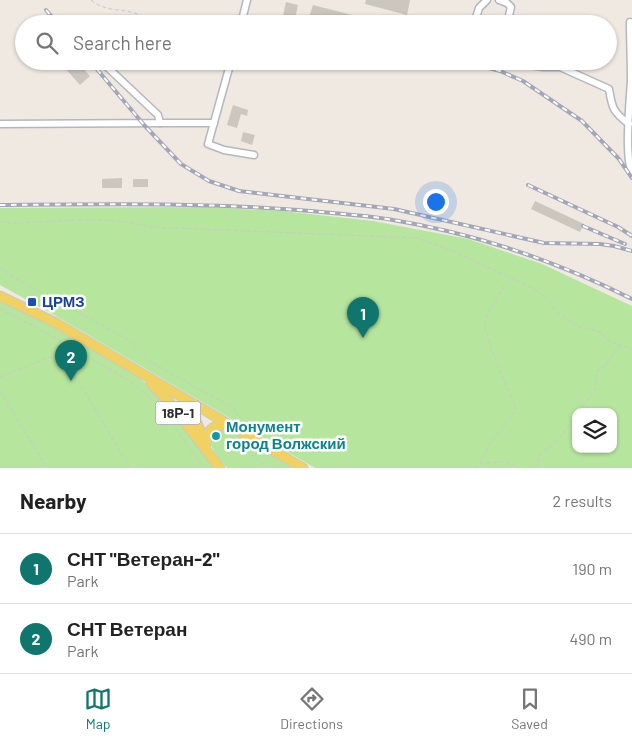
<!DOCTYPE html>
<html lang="en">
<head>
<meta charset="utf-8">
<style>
  :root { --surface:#fff; --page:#f2f2f2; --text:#222; --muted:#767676; --line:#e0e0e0; --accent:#0f766e }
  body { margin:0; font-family:Barlow,sans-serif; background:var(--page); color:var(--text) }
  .controls { position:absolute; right:15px; bottom:15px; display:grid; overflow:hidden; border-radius:10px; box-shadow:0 1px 4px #0004 }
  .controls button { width:45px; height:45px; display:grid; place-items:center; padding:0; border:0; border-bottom:1px solid var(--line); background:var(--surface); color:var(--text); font:25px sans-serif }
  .you { position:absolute; left:435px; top:201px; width:18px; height:18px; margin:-12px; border:4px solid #fff; border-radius:50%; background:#1a73e8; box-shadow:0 0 0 8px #1a73e833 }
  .badge { display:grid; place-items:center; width:32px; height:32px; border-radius:50%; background:var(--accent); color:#fff; font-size:16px; font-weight:700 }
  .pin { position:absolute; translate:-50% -41px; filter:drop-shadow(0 1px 2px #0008) }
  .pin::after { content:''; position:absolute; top:26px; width:18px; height:15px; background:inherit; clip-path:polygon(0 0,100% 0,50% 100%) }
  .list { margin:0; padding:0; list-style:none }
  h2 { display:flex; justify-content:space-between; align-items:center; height:65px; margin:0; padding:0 20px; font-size:21px }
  h2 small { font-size:16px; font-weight:400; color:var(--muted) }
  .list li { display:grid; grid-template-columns:32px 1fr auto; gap:15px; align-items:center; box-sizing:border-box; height:70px; padding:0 20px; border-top:1px solid var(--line) }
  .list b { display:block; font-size:19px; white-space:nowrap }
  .list p { margin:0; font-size:16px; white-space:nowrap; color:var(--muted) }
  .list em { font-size:16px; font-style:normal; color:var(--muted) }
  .icon { flex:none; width:28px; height:28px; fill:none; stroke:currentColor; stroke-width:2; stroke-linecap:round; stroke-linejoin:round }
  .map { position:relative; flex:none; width:632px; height:468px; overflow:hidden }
  .search { position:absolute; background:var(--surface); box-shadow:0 1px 4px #0004; left:15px; right:15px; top:15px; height:55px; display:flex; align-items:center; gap:12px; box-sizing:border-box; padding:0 18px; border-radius:28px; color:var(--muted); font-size:19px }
  .sheet { height:205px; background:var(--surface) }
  nav { display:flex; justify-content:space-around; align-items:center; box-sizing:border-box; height:70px; border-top:1px solid var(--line); background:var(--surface); font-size:14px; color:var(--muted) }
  nav a { display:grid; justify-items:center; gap:2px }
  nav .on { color:var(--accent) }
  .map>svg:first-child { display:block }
  .green { fill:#b6e59e; fill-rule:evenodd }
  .building { fill:#cbc7bf }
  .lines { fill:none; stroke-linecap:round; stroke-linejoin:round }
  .minor-casing { stroke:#b4b7c1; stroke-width:9 }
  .major-casing { stroke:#c9c9c9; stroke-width:11 }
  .path { stroke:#c9c9c9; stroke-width:1; stroke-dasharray:4 2.5; stroke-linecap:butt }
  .minor { stroke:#fff; stroke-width:6 }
  .major { stroke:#f2d163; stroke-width:9 }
  .rail-casing { stroke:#a3a6b8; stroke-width:4 }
  .rail { stroke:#fff; stroke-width:2; stroke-dasharray:5.5; stroke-linecap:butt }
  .transit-dot { fill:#1a4fb4; stroke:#fff; stroke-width:2 }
  .culture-dot { fill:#0f9aa8; stroke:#fff; stroke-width:2 }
  .labels { text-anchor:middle; stroke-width:5; stroke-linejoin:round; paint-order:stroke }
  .shield { fill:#fff; stroke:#6d6d6d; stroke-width:1 }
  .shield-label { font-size:14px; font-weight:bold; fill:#2e2e2e }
  .transit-label { font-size:15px; font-weight:bold; fill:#164399; stroke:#fff; text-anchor:start }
  .culture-label { font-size:15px; font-weight:bold; fill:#0d838f; stroke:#fff; text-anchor:start }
</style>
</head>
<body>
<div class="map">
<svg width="632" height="468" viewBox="0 0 632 468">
  <rect width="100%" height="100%" fill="#efe9e1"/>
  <g class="green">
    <path d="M 204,207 L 282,211 L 373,221 L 468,239 L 542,264 L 632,306 L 632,468 L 315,468 L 49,312 L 0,285 L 0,208 ZM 576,412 L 613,412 L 613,449 L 576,449 Z"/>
    <path d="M 0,300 C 37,318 73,338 108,359 C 122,368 138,375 150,387 C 175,411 194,440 214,468 L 0,468 Z"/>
    <path d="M 227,429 L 293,468 L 227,468 C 218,456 204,445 214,430 Z"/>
  </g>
  <g class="building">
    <path d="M 366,0 L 410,0 L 407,15 L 365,4 Z"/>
    <path d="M 286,2 L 298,5 L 294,23 L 282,20 Z"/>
    <path d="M 313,5 L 372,20 L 370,24 L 322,24 L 308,20 Z"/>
    <path d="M 70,61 L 76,61 L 90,76 L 80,85 L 64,67 Z"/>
    <path d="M 233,105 L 248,110 L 247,116 L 241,114 L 237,128 L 227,125 Z"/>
    <path d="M 243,132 L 255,135 L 252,145 L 241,141 Z"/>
    <path d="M 122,178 L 122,188 L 102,188 L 102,179 Z"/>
    <rect x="133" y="179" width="15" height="8"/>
    <path d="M 535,201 L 584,224 L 580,232 L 531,209 Z"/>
  </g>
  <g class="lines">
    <defs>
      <g id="minor">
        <path d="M 499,0 L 507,3 L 511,7 L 507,24"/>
        <path d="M 630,22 C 630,41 631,60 631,80 C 630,99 624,157 632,172"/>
        <path d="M 241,24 L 247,0"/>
        <path d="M 474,24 L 479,8 L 487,0"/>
        <path d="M 231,61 L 208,144 L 224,150 L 254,155"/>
        <path d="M 530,65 L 543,67 L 560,67 L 609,89 C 612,108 613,112 629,124"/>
        <path d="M 160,123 L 214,123"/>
        <path d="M 0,124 L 160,123 L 158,115 L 105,65"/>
      </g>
      <g id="major">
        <path d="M 0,296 L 56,323 L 303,468"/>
        <path d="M 151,383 L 170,403 L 220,468"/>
        <path d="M 194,405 L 196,421 L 206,444"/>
        <path d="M 206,444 C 205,430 214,424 228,426"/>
      </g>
    </defs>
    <use href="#minor" class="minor-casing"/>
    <use href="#major" class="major-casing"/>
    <g class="path">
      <path d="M 91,0 C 112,17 131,3 153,24"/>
      <path d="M 0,222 L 13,223 C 57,222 108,215 150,227 L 417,238 L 453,251 L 533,288 L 545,297 L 559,314 L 580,327 L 601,332 L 608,341 L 632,349"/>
      <path d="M 0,267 L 15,278 L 127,339 L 149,361 L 235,409 L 238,414 L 235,421"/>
      <path d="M 32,302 L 46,309"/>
      <path d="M 0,309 C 33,325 65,343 97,362 C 115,373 136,383 151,399 C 171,419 187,445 204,468"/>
      <path d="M 0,377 L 58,354 L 62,354 L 130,468"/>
      <path d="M 0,391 L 47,468"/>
      <path d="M 579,412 L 595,390 L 598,370 L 605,366 L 620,345"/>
      <path d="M 228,433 L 228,435 L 241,448 L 271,468"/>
      <path d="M 480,464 L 505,461 L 519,468"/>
      <path d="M 475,468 L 479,465 L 490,443 L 514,413 C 517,403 511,396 507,388 C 502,377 485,336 485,325 C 485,315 493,305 498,297 C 502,290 504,282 513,281"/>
      <path d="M 538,468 C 537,448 547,452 558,440 C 564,433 570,424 576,416"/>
    </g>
    <use href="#minor" class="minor"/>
    <use href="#major" class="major"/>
    <defs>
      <g id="rail">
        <path d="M 46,10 L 58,24"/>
        <path d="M 302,19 L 320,24"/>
        <path d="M 90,61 L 145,126 L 181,164 L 209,181 L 239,191 L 394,209 L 544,243 L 600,244 L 614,246 L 632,251"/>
        <path d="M 464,61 L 500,71 L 523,81 L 582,121 L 619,159 L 632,178"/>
        <path d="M 528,185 L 618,227 L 632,236"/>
        <path d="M 0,205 C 111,204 222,202 332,213 C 352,215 373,216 393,220 C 477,234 556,261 632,299"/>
        <path d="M 583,226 L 625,244"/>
      </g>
    </defs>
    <use href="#rail" class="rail-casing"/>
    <use href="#rail" class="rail"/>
  </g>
  <rect class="transit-dot" x="27" y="297" width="10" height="10" rx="2.5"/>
  <circle class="culture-dot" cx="216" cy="436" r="5"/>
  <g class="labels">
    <rect class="shield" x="155.5" y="401.5" width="45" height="23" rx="4"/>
    <g class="shield-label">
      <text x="178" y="418">18Р-1</text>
    </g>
    <g class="transit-label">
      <text x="42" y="307">ЦРМЗ</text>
    </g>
    <g class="culture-label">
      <text x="226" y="432">Монумент<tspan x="226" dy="17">город Волжский</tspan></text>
    </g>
  </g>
</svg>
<div class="controls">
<button><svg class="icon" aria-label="layers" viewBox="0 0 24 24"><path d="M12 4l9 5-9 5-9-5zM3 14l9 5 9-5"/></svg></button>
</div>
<div class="you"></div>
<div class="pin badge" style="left:363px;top:338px">1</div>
<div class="pin badge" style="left:71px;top:381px">2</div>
<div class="search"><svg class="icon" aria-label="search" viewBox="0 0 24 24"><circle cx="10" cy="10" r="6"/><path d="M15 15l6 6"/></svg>Search here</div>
</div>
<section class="sheet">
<h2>Nearby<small>2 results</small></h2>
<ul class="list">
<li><span class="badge">1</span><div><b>СНТ &quot;Ветеран-2&quot;</b><p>Park</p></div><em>190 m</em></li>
<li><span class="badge">2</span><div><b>СНТ Ветеран</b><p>Park</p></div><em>490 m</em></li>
</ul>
</section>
<nav>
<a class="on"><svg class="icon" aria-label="map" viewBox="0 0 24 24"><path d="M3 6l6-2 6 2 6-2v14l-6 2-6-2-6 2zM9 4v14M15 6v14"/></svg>Map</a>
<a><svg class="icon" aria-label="directions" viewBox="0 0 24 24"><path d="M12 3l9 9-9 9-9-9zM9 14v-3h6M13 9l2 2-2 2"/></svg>Directions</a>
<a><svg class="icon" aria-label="saved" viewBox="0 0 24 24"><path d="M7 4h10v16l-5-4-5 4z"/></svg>Saved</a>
</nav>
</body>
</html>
